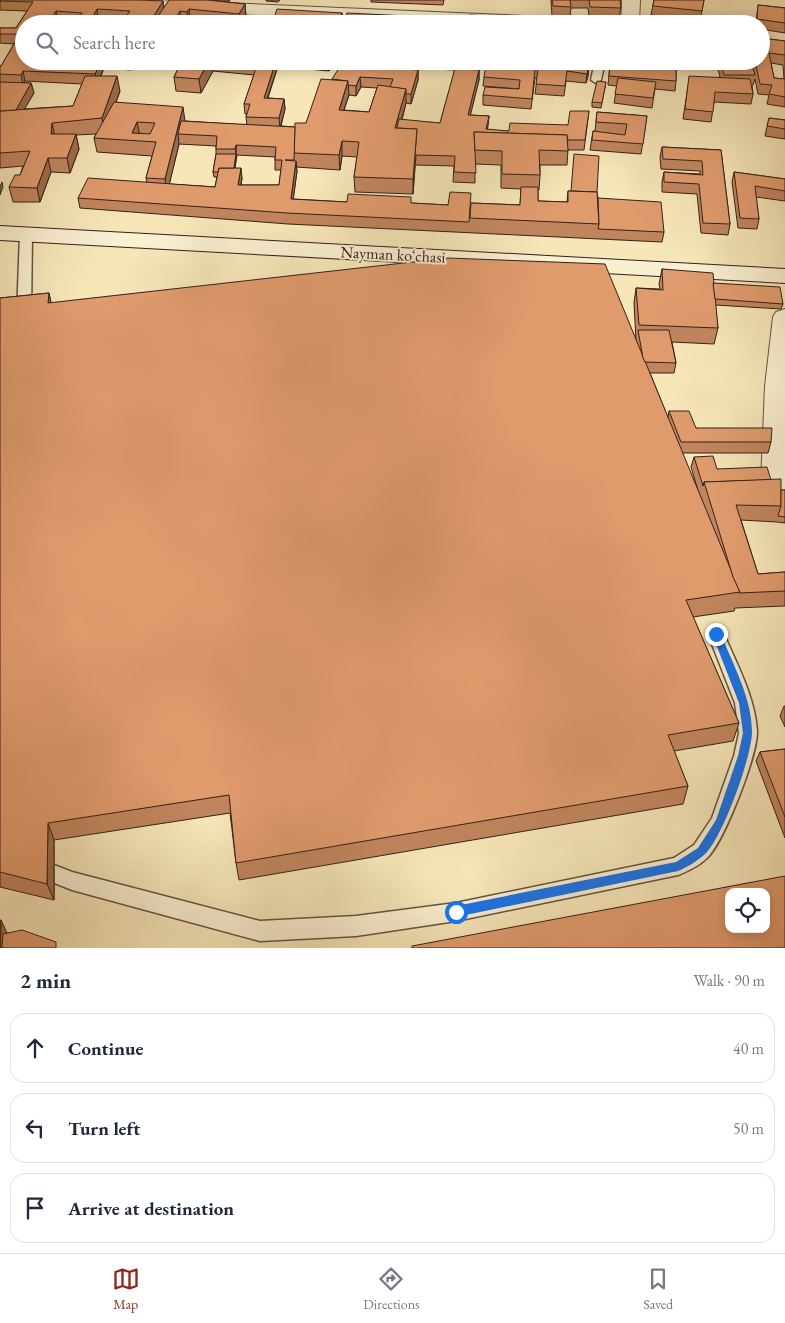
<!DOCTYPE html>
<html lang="en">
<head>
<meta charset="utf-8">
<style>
  :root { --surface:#fff; --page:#f6f6f7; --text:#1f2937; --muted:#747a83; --line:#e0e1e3; --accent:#8f2418 }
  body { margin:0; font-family:"EB Garamond",serif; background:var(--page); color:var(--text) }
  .controls { position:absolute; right:15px; bottom:15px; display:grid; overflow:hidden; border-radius:10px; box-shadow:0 2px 12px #0003 }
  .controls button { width:45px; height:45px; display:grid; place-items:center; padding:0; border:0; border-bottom:1px solid var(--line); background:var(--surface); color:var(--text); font:25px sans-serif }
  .stop { position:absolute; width:15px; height:15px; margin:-11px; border:4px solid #1a73e8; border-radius:50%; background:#fff }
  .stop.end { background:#1a73e8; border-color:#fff; box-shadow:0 1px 5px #0008 }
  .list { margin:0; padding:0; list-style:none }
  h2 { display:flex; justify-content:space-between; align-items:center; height:65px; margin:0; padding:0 20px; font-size:21px }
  h2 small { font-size:16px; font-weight:400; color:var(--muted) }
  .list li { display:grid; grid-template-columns:32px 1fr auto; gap:15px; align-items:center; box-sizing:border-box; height:70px; margin:0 10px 10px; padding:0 10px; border:1px solid var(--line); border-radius:15px }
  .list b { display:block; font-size:19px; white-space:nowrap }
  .list em { font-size:16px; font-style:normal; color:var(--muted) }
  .icon { flex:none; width:28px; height:28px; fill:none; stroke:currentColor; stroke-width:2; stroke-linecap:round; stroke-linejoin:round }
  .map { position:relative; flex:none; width:785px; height:948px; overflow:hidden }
  .search { position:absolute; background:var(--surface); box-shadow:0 2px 12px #0003; left:15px; right:15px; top:15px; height:55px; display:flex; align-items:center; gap:12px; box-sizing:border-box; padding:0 18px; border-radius:28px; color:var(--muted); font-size:19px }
  .sheet { height:305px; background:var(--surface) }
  nav { display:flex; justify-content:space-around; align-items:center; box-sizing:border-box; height:70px; border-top:1px solid var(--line); background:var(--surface); font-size:14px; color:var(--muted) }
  nav a { display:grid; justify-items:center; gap:2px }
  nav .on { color:var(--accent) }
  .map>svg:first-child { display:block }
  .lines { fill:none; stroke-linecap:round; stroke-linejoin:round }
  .service-casing { stroke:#645242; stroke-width:3 }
  .minor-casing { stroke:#645242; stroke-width:2 }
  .secondary-casing { stroke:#33211a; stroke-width:2 }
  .service { fill:#f9efd1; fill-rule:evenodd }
  .minor { fill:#f9efd1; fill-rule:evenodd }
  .secondary { fill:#f9efd1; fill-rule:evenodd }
  .wall { fill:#c1855e; stroke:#33211a; fill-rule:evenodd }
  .shaded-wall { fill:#9d6c4c; stroke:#33211a }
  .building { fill:#e09b6d; stroke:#33211a; fill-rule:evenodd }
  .route { fill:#1a73e8 }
  .labels { text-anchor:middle; stroke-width:4; stroke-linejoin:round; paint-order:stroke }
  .street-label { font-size:16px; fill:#33211a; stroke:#f9efd1 }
</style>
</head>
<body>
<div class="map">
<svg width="785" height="948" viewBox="0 0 785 948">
  <rect width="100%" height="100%" fill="#f6e6b8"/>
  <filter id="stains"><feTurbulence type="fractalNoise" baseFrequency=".004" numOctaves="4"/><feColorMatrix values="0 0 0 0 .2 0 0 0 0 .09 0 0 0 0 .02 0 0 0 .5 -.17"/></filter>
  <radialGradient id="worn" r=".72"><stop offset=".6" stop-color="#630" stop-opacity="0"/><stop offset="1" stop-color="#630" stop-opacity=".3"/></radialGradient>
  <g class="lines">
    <defs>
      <g id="service">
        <path d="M 595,61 L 605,61 L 601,80 L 596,83 L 591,80 Z"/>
        <path d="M 26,230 L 32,234 L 31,315 L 24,319 L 17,315 L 20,234 Z"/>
        <path d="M 716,627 L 722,629 L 724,634 C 737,665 755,697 757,731 C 758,754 724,842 707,858 C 700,865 688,871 678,875 L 456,921 L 356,936 L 260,941 L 72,890 L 47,880 L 44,874 L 47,868 L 54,865 L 72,872 L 260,921 L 356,916 L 456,903 L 674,858 L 694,845 L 712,818 L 734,756 L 739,733 L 735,703 L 708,634 L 710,629 Z"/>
      </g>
      <g id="minor">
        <path d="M 120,0 L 157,0 L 572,18 L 578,20 L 581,24 L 445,24 L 126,9 L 120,8 L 117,4 Z"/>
        <path d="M 622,0 L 640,0 L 639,24 L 621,24 Z"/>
        <path d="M 785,309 L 785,490 L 775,493 L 765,490 L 761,483 L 765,386 L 773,317 L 776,312 Z"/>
      </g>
      <path id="secondary" d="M 0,226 L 785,269 L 785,283 L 0,240 Z"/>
    </defs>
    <use href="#service" class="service-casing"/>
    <use href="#minor" class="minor-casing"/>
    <use href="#secondary" class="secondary-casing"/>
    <use href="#service" class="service"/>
    <use href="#minor" class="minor"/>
    <use href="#secondary" class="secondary"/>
  </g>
  <g class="wall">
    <path d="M 0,0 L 163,1 L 164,8 L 169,0 L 230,0 L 229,2 L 215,1 L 245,4 L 246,17 L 242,24 L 202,24 L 190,23 L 190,24 L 121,24 L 124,20 L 98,19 L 96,24 L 79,24 L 78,22 L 58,21 L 56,24 L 24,24 L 57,65 L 75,66 L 74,61 L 135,61 L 131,70 L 104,68 L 101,76 L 120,91 L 116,102 L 185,121 L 247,125 L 246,117 L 247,114 L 245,114 L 244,104 L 254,75 L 213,71 L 201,93 L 176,91 L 174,77 L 178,69 L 136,65 L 136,61 L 331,61 L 329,71 L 278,66 L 268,98 L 284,99 L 285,109 L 281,126 L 295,127 L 306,123 L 332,79 L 418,70 L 418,80 L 411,104 L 406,103 L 402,120 L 440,123 L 455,70 L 433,69 L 434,61 L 462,61 L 462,69 L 479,70 L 479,80 L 470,115 L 489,116 L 487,130 L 509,131 L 568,125 L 589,111 L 584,150 L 568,150 L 567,165 L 540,165 L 540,175 L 539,190 L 538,190 L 538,201 L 567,202 L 568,191 L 597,192 L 598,198 L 664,232 L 662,242 L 288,224 L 80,208 L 78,198 L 147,182 L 146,178 L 152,156 L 97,152 L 94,138 L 96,134 L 76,135 L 79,149 L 70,173 L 51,172 L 40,202 L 13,202 L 9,187 L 20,175 L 23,166 L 0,168 L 0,66 L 1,66 L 14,44 L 0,43 L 0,28 L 16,28 L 27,11 L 0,10 ZM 25,81 L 82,84 L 73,106 L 24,109 L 34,93 L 31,83 L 24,83 ZM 361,87 L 377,88 L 369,112 L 344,110 L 349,95 L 356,96 ZM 179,144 L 216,146 L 216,154 L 213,172 L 214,177 L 217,177 L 215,187 L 169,184 ZM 237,155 L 275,157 L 275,170 L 281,170 L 279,185 L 241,185 L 242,178 L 235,168 ZM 342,156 L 357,157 L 354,177 L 355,192 L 413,194 L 415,165 L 454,166 L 453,182 L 475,183 L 475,164 L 501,165 L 501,188 L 521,189 L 520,205 L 471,203 L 448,205 L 411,203 L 347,202 L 293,199 L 297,171 L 296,167 L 340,170 Z"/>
    <path d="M 266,0 L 280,0 L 278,2 L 266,1 Z"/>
    <path d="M 371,0 L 444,0 L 443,5 L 371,2 Z"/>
    <path d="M 551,0 L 620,0 L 621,8 L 619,18 L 589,17 L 588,8 L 571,8 L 570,16 L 552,16 Z"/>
    <path d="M 654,0 L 704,0 L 700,21 L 651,15 Z"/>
    <path d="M 758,5 L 785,8 L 785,33 L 761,29 L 761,24 L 756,24 Z"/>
    <path d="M 342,13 L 341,24 L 274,24 L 274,18 Z"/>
    <path d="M 761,38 L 785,41 L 785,107 L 767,104 L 769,95 L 758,94 L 755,79 L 753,85 L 752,85 L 753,94 L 751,104 L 714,102 L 711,122 L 683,119 L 688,86 L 720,77 L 716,61 L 761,61 ZM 771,63 L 783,65 L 784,79 L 774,78 Z"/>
    <path d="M 516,61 L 554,61 L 554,62 L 573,64 L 573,61 L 607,61 L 606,68 L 589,67 L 588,76 L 586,83 L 566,81 L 564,96 L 535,94 L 537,78 L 535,78 L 531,109 L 483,105 L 483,95 L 519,89 L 483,86 L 484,77 L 530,69 L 532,62 Z"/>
    <path d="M 638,61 L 678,61 L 677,64 L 676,64 L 676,81 L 675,91 L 655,89 L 652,108 L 614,103 L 617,86 L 608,85 L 610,65 L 657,69 L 657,63 L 638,62 Z"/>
    <path d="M 606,82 L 601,108 L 592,107 L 592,102 Z"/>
    <path d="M 597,112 L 647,116 L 641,154 L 590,150 L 593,131 L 595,131 Z"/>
    <path d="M 769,118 L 785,120 L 785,139 L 765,136 Z"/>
    <path d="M 662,147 L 721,150 L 730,224 L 728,235 L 701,233 L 697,194 L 662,192 L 662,182 L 664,172 L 700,174 L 700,171 L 661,169 L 660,157 Z"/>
    <path d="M 734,172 L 785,179 L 785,201 L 756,197 L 759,219 L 757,229 L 738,228 L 732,182 Z"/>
    <path d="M 662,269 L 713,283 L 783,304 L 781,309 L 715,305 L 718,328 L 714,344 L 672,342 L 676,363 L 674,373 L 650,373 L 668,418 L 669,411 L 696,428 L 771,442 L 768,453 L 682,453 L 699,494 L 691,467 L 694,457 L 717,469 L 771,480 L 781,490 L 785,490 L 785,523 L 777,522 L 741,520 L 758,574 L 785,572 L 785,606 L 735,608 L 734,611 L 693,617 L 739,723 L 733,741 L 674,751 L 688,786 L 683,804 L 239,880 L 236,863 L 230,813 L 54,840 L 54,900 L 0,887 L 0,298 L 49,293 L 51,303 L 636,341 L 634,303 L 636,288 L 660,289 L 659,284 Z"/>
    <path d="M 784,706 L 785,706 L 785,727 L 780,716 Z"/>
    <path d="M 785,749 L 785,838 L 756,761 L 760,752 Z"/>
  </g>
  <g class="shaded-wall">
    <path d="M 163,1 L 164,11 L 156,24 L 149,24 Z"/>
    <path d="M 245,4 L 246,17 L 242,24 L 240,24 L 239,14 Z"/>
    <path d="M 97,9 L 98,19 L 96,24 L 91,24 L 91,20 Z"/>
    <path d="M 189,9 L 190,23 L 190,24 L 188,24 L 187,12 Z"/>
    <path d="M 56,11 L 58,21 L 56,24 L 49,24 Z"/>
    <path d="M 180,11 L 181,24 L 172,24 Z"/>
    <path d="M 342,13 L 341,24 L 339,24 Z"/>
    <path d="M 52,61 L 59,61 L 53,72 L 50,65 Z"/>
    <path d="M 101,61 L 103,61 L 104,68 L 97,84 L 95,74 Z"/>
    <path d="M 129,61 L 135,61 L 131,70 Z"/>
    <path d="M 209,61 L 211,61 L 212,71 L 213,71 L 201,93 L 199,79 Z"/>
    <path d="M 276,61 L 278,61 L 278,66 L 264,108 L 264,98 Z"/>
    <path d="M 328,61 L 331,61 L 329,71 Z"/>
    <path d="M 589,66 L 588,76 L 586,83 L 587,74 Z"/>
    <path d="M 418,70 L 418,80 L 411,104 L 411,94 Z"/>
    <path d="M 479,70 L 479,80 L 468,125 L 468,115 Z"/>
    <path d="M 23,71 L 25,81 L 23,85 L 21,75 Z"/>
    <path d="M 117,76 L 120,91 L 105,133 L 102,118 Z"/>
    <path d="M 360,77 L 361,87 L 356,96 L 356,86 Z"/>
    <path d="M 348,81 L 349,95 L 339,124 L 339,110 Z"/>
    <path d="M 31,83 L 34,93 L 15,125 L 13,115 Z"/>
    <path d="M 406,89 L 406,103 L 398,133 L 395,128 Z"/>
    <path d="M 284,99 L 285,109 L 280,128 L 279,118 Z"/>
    <path d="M 183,107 L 185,121 L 178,134 L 179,144 L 167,194 L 165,179 Z"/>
    <path d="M 489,116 L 488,126 L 486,136 L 486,129 Z"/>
    <path d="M 137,122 L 140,136 L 132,133 Z"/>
    <path d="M 52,123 L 55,137 L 51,134 Z"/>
    <path d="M 417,129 L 417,143 L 413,194 L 413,179 Z"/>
    <path d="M 76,134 L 79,149 L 70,173 L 67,158 Z"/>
    <path d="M 342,141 L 342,156 L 340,170 L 339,155 Z"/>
    <path d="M 236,145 L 236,159 L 234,177 L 233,172 L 236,154 Z"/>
    <path d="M 48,158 L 51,172 L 40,202 L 37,188 Z"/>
    <path d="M 296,161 L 297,171 L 292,209 L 291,199 Z"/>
    <path d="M 241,168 L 242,178 L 239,195 L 238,185 Z"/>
    <path d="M 2,182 L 3,187 L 0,195 L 0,187 Z"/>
    <path d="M 49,293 L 53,312 L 48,303 Z"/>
    <path d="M 48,823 L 54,840 L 54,900 L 47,884 Z"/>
    <path d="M 1,920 L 7,933 L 7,948 L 0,948 Z"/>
  </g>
  <g class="building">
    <path d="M 0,0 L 140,0 L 163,1 L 149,24 L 121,24 L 130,11 L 97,9 L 91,20 L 78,19 L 82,13 L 56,11 L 49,24 L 24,24 L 24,61 L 52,61 L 50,65 L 81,66 L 83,61 L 101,61 L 95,74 L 23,71 L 21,75 L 0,74 L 0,66 L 1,66 L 20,34 L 0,34 L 0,28 L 16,28 L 33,2 L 0,1 Z"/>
    <path d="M 169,0 L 207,0 L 245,4 L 239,14 L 189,9 L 187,12 L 180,11 L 172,24 L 153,24 Z"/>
    <path d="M 552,0 L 570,0 L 571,7 L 553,6 Z"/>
    <path d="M 589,0 L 620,0 L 621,8 L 590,7 Z"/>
    <path d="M 654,0 L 704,0 L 702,11 L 653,6 Z"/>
    <path d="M 758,5 L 785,8 L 785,23 L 757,19 Z"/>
    <path d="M 277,9 L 342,13 L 339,24 L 321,24 L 322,21 L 274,18 Z"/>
    <path d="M 347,13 L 407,16 L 405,24 L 365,23 L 365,24 L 344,24 Z"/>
    <path d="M 470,15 L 599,24 L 468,23 Z"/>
    <path d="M 438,17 L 465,18 L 465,24 L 437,24 Z"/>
    <path d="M 209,21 L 230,23 L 230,24 L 207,24 Z"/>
    <path d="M 761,38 L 785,41 L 785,55 L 769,53 L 774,78 L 785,79 L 785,97 L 769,94 L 772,85 L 760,84 L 755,61 L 761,61 Z"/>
    <path d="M 182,61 L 209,61 L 199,79 L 174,77 Z"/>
    <path d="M 215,61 L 276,61 L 264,98 L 284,99 L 279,118 L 246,117 L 250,104 L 244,104 L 257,65 Z"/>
    <path d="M 532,61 L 553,61 L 553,62 L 589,66 L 587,74 L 567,71 L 565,86 L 536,84 L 538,68 L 531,67 Z"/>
    <path d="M 658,61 L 676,61 L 676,81 L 609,76 L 610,65 L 658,69 Z"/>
    <path d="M 720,61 L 751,61 L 755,75 L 724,75 Z"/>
    <path d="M 341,65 L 418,70 L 411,94 L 406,94 L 406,89 L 390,87 L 393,79 L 360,77 L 356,86 L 348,85 L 348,81 L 332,79 Z"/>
    <path d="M 486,65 L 535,69 L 532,99 L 483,95 L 485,87 L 519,89 L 520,80 L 484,77 Z"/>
    <path d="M 455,68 L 479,70 L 468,115 L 489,116 L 486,129 L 509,131 L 510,123 L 568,125 L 570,111 L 589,111 L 585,140 L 568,140 L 567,135 L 474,132 L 476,173 L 454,172 L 455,156 L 415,155 L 417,129 L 397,128 L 399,119 L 440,123 Z"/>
    <path d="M 85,76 L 117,76 L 102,118 L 52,123 L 51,134 L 76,134 L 67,158 L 48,158 L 37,188 L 9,187 L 15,175 L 20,175 L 30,151 L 0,153 L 0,111 L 73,106 Z"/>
    <path d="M 689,76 L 750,79 L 753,94 L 715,92 L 713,112 L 685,109 Z"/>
    <path d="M 618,78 L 656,82 L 653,98 L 615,94 Z"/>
    <path d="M 321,79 L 348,81 L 339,110 L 369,112 L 378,85 L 406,89 L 395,128 L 417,129 L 413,179 L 354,177 L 359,142 L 342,141 L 339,155 L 294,153 L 295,123 L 306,123 Z"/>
    <path d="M 597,81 L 606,82 L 602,103 L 592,102 Z"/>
    <path d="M 0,82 L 31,83 L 16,110 L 0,111 Z"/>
    <path d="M 114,102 L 183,107 L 165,179 L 146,178 L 156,142 L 94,138 ZM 137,122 L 155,123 L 150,134 L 132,133 Z"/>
    <path d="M 597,112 L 647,116 L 643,144 L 592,140 L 593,131 L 625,135 L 627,124 L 596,122 Z"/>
    <path d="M 769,118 L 785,120 L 785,129 L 767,126 Z"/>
    <path d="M 181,121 L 295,127 L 294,160 L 285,160 L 296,161 L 291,199 L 347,202 L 348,194 L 411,197 L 411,203 L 448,205 L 450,192 L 471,193 L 469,222 L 287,213 L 78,198 L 88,178 L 215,187 L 219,168 L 241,168 L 238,185 L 279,185 L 282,160 L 275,160 L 276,147 L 236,145 L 235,149 L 216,149 L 217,136 L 178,134 Z"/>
    <path d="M 474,132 L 567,135 L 568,151 L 539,150 L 540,175 L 502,174 L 502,151 L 475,150 Z"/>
    <path d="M 662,147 L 721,150 L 730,224 L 703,223 L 699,184 L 664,182 L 664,172 L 703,175 L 702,161 L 663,159 Z"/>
    <path d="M 216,154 L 236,154 L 234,168 L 219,168 L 218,172 L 213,172 Z"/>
    <path d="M 574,154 L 599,156 L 597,192 L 571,191 Z"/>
    <path d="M 734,172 L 785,179 L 785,191 L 755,186 L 759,219 L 740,218 Z"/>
    <path d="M 521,187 L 538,187 L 538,201 L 568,202 L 568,191 L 597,192 L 599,224 L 470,218 L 471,203 L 520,205 Z"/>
    <path d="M 598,198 L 661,202 L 664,232 L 598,229 L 599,224 Z"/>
    <path d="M 448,258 L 605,264 L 740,592 L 686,600 L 739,723 L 668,735 L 688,786 L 236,863 L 229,795 L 48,823 L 47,884 L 0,872 L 0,298 L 49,293 L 48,303 Z"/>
    <path d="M 662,269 L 713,273 L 718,328 L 639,325 L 636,288 L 663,290 Z"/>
    <path d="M 713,283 L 780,287 L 783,304 L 715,299 Z"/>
    <path d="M 638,330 L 669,330 L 676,363 L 645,362 L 643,358 Z"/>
    <path d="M 669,411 L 689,411 L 696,428 L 772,428 L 771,442 L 681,442 Z"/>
    <path d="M 713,456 L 717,469 L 767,467 L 771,480 L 704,482 L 703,486 L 694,457 Z"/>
    <path d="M 781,479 L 781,506 L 736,505 L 758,574 L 785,572 L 785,591 L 739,593 L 740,592 L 733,577 L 704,482 Z"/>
    <path d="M 781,490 L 785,490 L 785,517 L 778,516 L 781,506 Z"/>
    <path d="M 785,749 L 785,817 L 760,752 Z"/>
    <path d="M 785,876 L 785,948 L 412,948 L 412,946 ZM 729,892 L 766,892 L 766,929 L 729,929 Z"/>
    <path d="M 0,920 L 1,920 L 0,948 Z"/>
    <path d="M 22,930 L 56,942 L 56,948 L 2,948 L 3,934 Z"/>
  </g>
  <path class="route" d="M 716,631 L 721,634 C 733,665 752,698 752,732 C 752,756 722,840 704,855 C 697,861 686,868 678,871 L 456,917 L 452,915 L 450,912 L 452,908 L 456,906 L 676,862 L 698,848 L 716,820 L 738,756 L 743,733 L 739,703 L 712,634 Z"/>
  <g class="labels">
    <g class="street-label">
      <text transform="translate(393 254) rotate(3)" y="6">Nayman koʻchasi</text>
    </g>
  </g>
  <rect width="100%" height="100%" filter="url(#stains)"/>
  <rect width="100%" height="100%" fill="url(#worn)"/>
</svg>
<div class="controls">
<button><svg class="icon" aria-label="locate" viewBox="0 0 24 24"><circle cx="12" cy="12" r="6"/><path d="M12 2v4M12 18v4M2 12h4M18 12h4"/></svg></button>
</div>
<div class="stop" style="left:456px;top:912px"></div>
<div class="stop end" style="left:716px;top:634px"></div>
<div class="search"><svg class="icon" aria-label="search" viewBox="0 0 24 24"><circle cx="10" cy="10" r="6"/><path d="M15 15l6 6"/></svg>Search here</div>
</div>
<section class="sheet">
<h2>2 min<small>Walk · 90 m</small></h2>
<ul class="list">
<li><svg class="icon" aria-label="ahead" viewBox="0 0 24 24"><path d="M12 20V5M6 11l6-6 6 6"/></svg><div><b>Continue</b></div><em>40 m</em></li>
<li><svg class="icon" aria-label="left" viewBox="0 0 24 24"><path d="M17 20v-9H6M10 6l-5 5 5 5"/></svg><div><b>Turn left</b></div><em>50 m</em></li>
<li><svg class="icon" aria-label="arrive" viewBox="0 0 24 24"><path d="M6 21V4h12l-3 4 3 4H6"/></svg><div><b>Arrive at destination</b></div></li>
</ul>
</section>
<nav>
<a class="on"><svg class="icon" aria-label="map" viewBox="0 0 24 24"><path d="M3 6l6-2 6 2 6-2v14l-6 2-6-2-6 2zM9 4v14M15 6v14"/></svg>Map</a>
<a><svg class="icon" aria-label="directions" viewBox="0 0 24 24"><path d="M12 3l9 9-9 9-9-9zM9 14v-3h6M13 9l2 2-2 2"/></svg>Directions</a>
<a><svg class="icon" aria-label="saved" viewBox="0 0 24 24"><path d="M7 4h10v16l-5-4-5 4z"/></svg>Saved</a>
</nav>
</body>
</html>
